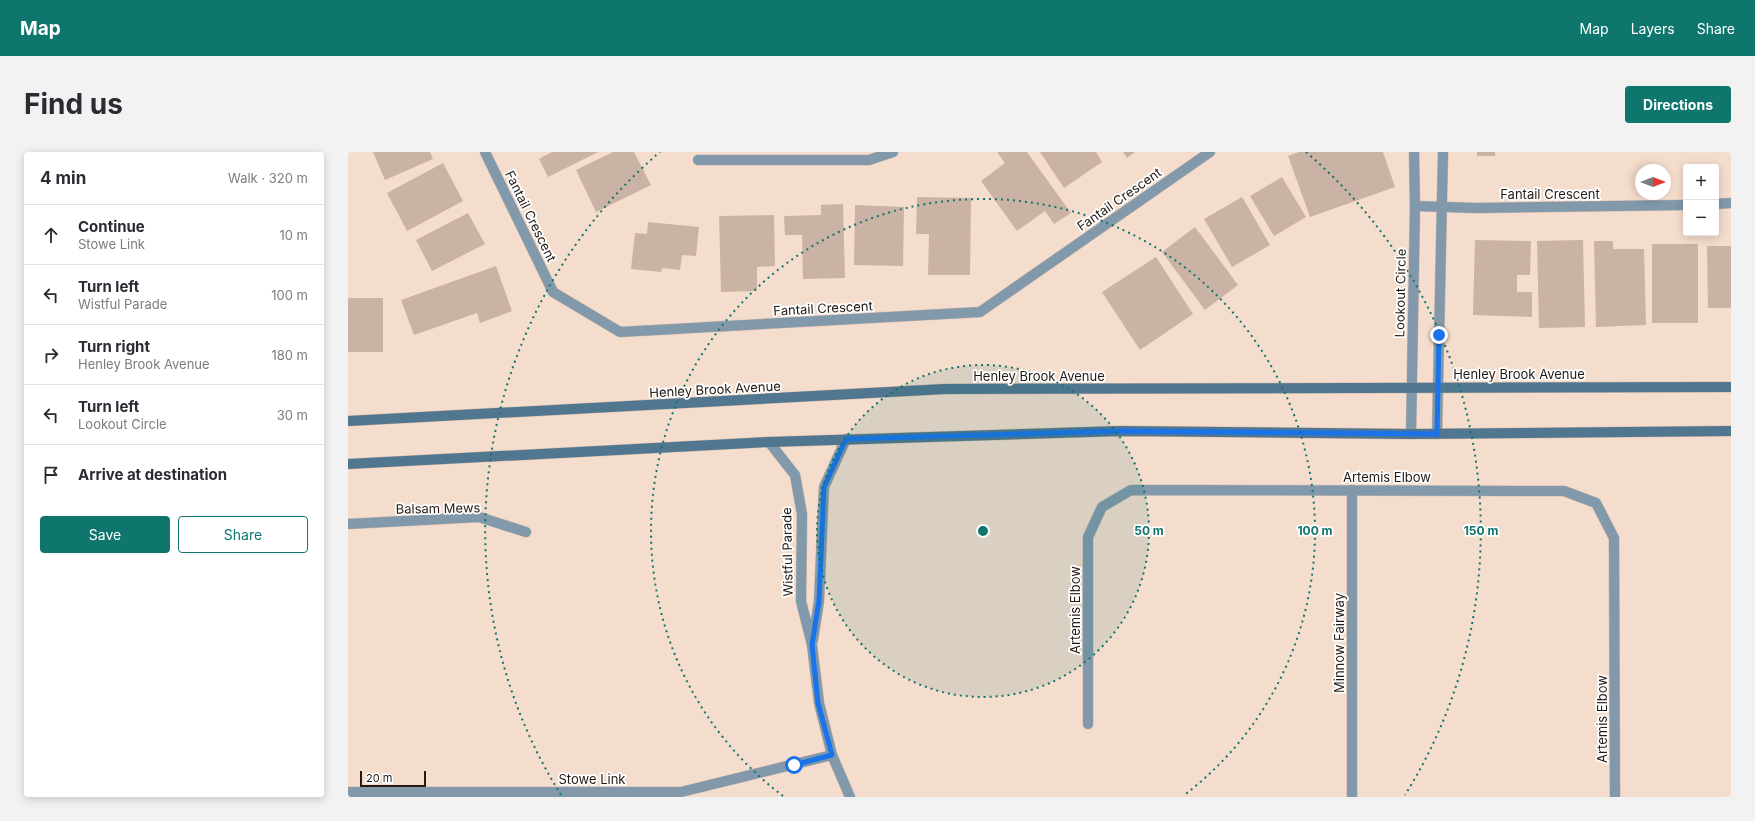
<!DOCTYPE html>
<html lang="en">
<head>
<meta charset="utf-8">
<style>
  :root { --surface:#fff; --page:#f2f2f3; --text:#2b2b33; --muted:#7c7c81; --line:#e1e1e2; --accent:#0f766e }
  body { margin:0; font-family:Inter,sans-serif; background:var(--page); color:var(--text) }
  .controls { position:absolute; right:12px; top:12px; display:grid; overflow:hidden; border-radius:4px; box-shadow:0 2px 10px #0003 }
  .controls button { width:36px; height:36px; display:grid; place-items:center; padding:0; border:0; border-bottom:1px solid var(--line); background:var(--surface); color:var(--text); font:20px sans-serif }
  .compass { position:absolute; left:1287px; top:12px; width:36px; height:36px; border-radius:50%; background:var(--surface); box-shadow:0 2px 10px #0003; rotate:90deg }
  .scale { position:absolute; left:12px; bottom:10px; width:66px; box-sizing:border-box; padding-left:4px; border:2px solid #231a15; border-top:0; font-size:11px; line-height:14px; white-space:nowrap; color:#231a15; -webkit-text-stroke:3px #fff; paint-order:stroke }
  .stop { position:absolute; width:12px; height:12px; margin:-9px; border:3px solid #1a73e8; border-radius:50%; background:#fff }
  .stop.end { background:#1a73e8; border-color:#fff; box-shadow:0 1px 4px #0008 }
  .list { margin:0; padding:0; list-style:none }
  h2 { display:flex; justify-content:space-between; align-items:center; height:52px; margin:0; padding:0 16px; font-size:17px }
  h2 small { font-size:13px; font-weight:400; color:var(--muted) }
  .list li { display:grid; grid-template-columns:26px 1fr auto; gap:12px; align-items:center; box-sizing:border-box; height:60px; padding:0 16px; border-top:1px solid var(--line) }
  .list b { display:block; font-size:15px; white-space:nowrap }
  .list p { margin:0; font-size:13px; white-space:nowrap; color:var(--muted) }
  .list em { font-size:13px; font-style:normal; color:var(--muted) }
  .actions { display:flex; gap:8px; padding:12px 16px }
  .actions a { flex:1; padding:9px 0; border:1px solid var(--accent); border-radius:4px; text-align:center; font-size:14px; color:var(--accent) }
  .actions .main { background:var(--accent); color:#fff }
  .icon { flex:none; width:22px; height:22px; fill:none; stroke:currentColor; stroke-width:2; stroke-linecap:round; stroke-linejoin:round }
  .map { position:relative; flex:none; width:1383px; height:645px; overflow:hidden; border-radius:4px }
  header { display:flex; align-items:center; gap:24px; box-sizing:border-box; height:56px; padding:0 20px; background:var(--accent); color:#fff }
  header strong { font-size:19px }
  nav { display:flex; gap:22px; margin-inline-start:auto; font-size:14px }
  .intro { display:flex; align-items:center; justify-content:space-between; box-sizing:border-box; height:96px; padding:0 24px }
  h1 { margin:0; font-size:28px }
  .button { padding:10px 18px; border-radius:4px; background:var(--accent); color:#fff; font-size:14px; font-weight:700 }
  main { display:flex; gap:24px; padding:0 24px }
  aside { flex:1; background:var(--surface); border-radius:4px; box-shadow:0 2px 10px #0003 }
  .map>svg:first-child { display:block }
  .building { fill:#cab2a4 }
  .lines { fill:none; stroke-linecap:round; stroke-linejoin:round }
  .minor-casing { stroke:#cfbaac; stroke-width:11 }
  .secondary-casing { stroke:#cfbaac; stroke-width:11 }
  .minor { stroke:#8199ab; stroke-width:10 }
  .secondary { stroke:#51768f; stroke-width:10 }
  .route { stroke:#1a73e8; stroke-width:5 }
  .ring { fill:none; stroke:#0f766e; stroke-width:2; stroke-dasharray:2 4 }
  .labels { text-anchor:middle; stroke-width:3.5; stroke-linejoin:round; paint-order:stroke }
  .street-label { font-size:13px; fill:#231a15; stroke:#fff }
  .centre { fill:#0f766e; stroke:#fff; stroke-width:2 }
  .ring-label { font-size:12px; text-anchor:middle; font-weight:bold; fill:#0f766e; stroke:#fff; stroke-width:3.5; stroke-linejoin:round; paint-order:stroke }
</style>
</head>
<body>
<header>
<strong>Map</strong>
<nav><a>Map</a><a>Layers</a><a>Share</a></nav>
</header>
<div class="intro"><h1>Find us</h1><a class="button">Directions</a></div>
<main>
<aside>
<h2>4 min<small>Walk · 320 m</small></h2>
<ul class="list">
<li><svg class="icon" aria-label="ahead" viewBox="0 0 24 24"><path d="M12 20V5M6 11l6-6 6 6"/></svg><div><b>Continue</b><p>Stowe Link</p></div><em>10 m</em></li>
<li><svg class="icon" aria-label="left" viewBox="0 0 24 24"><path d="M17 20v-9H6M10 6l-5 5 5 5"/></svg><div><b>Turn left</b><p>Wistful Parade</p></div><em>100 m</em></li>
<li><svg class="icon" aria-label="right" viewBox="0 0 24 24"><path d="M7 20v-9h11M14 6l5 5-5 5"/></svg><div><b>Turn right</b><p>Henley Brook Avenue</p></div><em>180 m</em></li>
<li><svg class="icon" aria-label="left" viewBox="0 0 24 24"><path d="M17 20v-9H6M10 6l-5 5 5 5"/></svg><div><b>Turn left</b><p>Lookout Circle</p></div><em>30 m</em></li>
<li><svg class="icon" aria-label="arrive" viewBox="0 0 24 24"><path d="M6 21V4h12l-3 4 3 4H6"/></svg><div><b>Arrive at destination</b></div></li>
</ul>
<div class="actions"><a class="main">Save</a><a>Share</a></div>
</aside>
<div class="map">
<svg width="1383" height="645" viewBox="0 0 1383 645">
  <rect width="100%" height="100%" fill="#f5ddcd"/>
  <g class="building">
    <path d="M 25,0 L 82,0 L 85,7 L 37,28 Z"/>
    <path d="M 204,0 L 250,0 L 200,25 L 191,7 Z"/>
    <path d="M 265,0 L 286,0 L 303,33 L 248,60 L 228,18 Z"/>
    <path d="M 649,0 L 679,0 L 723,61 L 706,72 L 697,59 L 669,79 L 633,29 L 657,11 Z"/>
    <path d="M 692,0 L 748,0 L 754,10 L 716,36 Z"/>
    <path d="M 775,0 L 787,0 L 779,6 Z"/>
    <path d="M 951,0 L 1035,0 L 1047,35 L 962,65 L 940,4 Z"/>
    <rect x="1129" y="0" width="18" height="4"/>
    <path d="M 95,11 L 115,49 L 59,79 L 39,41 Z"/>
    <path d="M 934,25 L 958,65 L 926,84 L 902,44 Z"/>
    <path d="M 569,45 L 623,46 L 622,123 L 580,123 L 581,82 L 568,82 Z"/>
    <path d="M 894,45 L 922,93 L 884,115 L 856,67 Z"/>
    <path d="M 495,52 L 497,126 L 455,127 L 454,83 L 437,83 L 436,64 L 473,63 L 473,53 Z"/>
    <path d="M 507,53 L 556,55 L 555,114 L 506,113 Z"/>
    <path d="M 120,61 L 137,92 L 84,119 L 68,88 Z"/>
    <path d="M 426,63 L 427,114 L 409,115 L 409,139 L 373,140 L 371,64 Z"/>
    <path d="M 300,70 L 351,75 L 348,104 L 334,103 L 332,118 L 314,116 L 313,120 L 283,117 L 287,81 L 299,82 Z"/>
    <path d="M 847,75 L 890,133 L 857,158 L 814,100 Z"/>
    <path d="M 1127,88 L 1183,89 L 1182,123 L 1169,123 L 1169,140 L 1184,140 L 1184,165 L 1125,163 Z"/>
    <path d="M 1235,88 L 1237,175 L 1191,176 L 1189,89 Z"/>
    <path d="M 1246,89 L 1265,89 L 1265,97 L 1296,97 L 1298,173 L 1248,175 Z"/>
    <rect x="1304" y="92" width="46" height="79"/>
    <path d="M 1359,94 L 1383,94 L 1383,156 L 1360,156 Z"/>
    <path d="M 808,105 L 845,162 L 792,198 L 754,140 Z"/>
    <path d="M 148,114 L 164,159 L 132,171 L 129,161 L 66,183 L 53,148 Z"/>
    <rect x="0" y="146" width="35" height="54"/>
  </g>
  <g class="lines">
    <defs>
      <g id="minor">
        <path d="M 137,0 L 205,140 L 272,180 L 632,160 L 862,0"/>
        <path d="M 350,8 L 521,8 L 545,0"/>
        <path d="M 1368,52 L 1383,51"/>
        <path d="M 1067,54 L 1129,56 L 1338,53"/>
        <path d="M 1063,282 L 1067,54 L 1066,0"/>
        <path d="M 1089,282 L 1095,0"/>
        <path d="M 421,290 L 447,323 L 454,362 L 453,449 L 464,493 L 471,551 L 484,603 L 502,645"/>
        <path d="M 1004,338 L 1004,645"/>
        <path d="M 0,372 L 131,365 L 178,380"/>
        <path d="M 465,488 L 471,449 L 476,335 L 498,287"/>
        <path d="M 740,572 L 740,385 L 754,355 L 783,338 L 1216,339 L 1248,351 L 1266,386 L 1267,645"/>
        <path d="M 0,640 L 333,640 L 484,603"/>
      </g>
      <g id="secondary">
        <path d="M 0,269 L 597,237 L 1383,235"/>
        <path d="M 0,312 L 421,290 L 773,279 L 1063,282 L 1383,279"/>
      </g>
    </defs>
    <use href="#minor" class="minor-casing"/>
    <use href="#secondary" class="secondary-casing"/>
    <use href="#minor" class="minor"/>
    <use href="#secondary" class="secondary"/>
  </g>
  <g class="lines">
    <path class="route" d="M 446,613 L 484,603 L 470,551 L 464,493 L 471,449 L 476,335 L 498,287 L 773,279 L 1089,282 L 1091,183"/>
  </g>
  <circle cx="635" cy="379" r="166" fill="#0f766e" fill-opacity=".12"/>
  <g class="ring">
    <circle cx="635" cy="379" r="166"/>
    <path d="M435 644A332 332 0 1 1 835 644"/>
    <path d="M213 643A498 498 0 0 1 312 0M958 0A498 498 0 0 1 1057 643"/>
  </g>
  <g class="labels">
    <g class="street-label">
      <text x="1202" y="47">Fantail Crescent</text>
      <text transform="translate(771 47) rotate(-35)" y="5">Fantail Crescent</text>
      <text transform="translate(183 64) rotate(64)" y="5">Fantail Crescent</text>
      <text transform="translate(1052 141) rotate(-89)" y="5">Lookout Circle</text>
      <text transform="translate(475 156) rotate(-3)" y="5">Fantail Crescent</text>
      <text x="1171" y="227">Henley Brook Avenue</text>
      <text x="691" y="229">Henley Brook Avenue</text>
      <text transform="translate(367 237) rotate(-3)" y="5">Henley Brook Avenue</text>
      <text x="1039" y="330">Artemis Elbow</text>
      <text transform="translate(90 356) rotate(-1)" y="5">Balsam Mews</text>
      <text transform="translate(439 400) rotate(-91)" y="5">Wistful Parade</text>
      <text transform="translate(727 458) rotate(-90)" y="5">Artemis Elbow</text>
      <text transform="translate(991 491) rotate(-90)" y="5">Minnow Fairway</text>
      <text transform="translate(1254 567) rotate(-90)" y="5">Artemis Elbow</text>
      <text x="244" y="632">Stowe Link</text>
    </g>
  </g>
  <circle cx="635" cy="379" r="6" class="centre"/>
  <g class="ring-label">
    <text x="801" y="383">50 m</text>
    <text x="967" y="383">100 m</text>
    <text x="1133" y="383">150 m</text>
  </g>
</svg>
<div class="controls">
<button>+</button>
<button>−</button>
</div>
<svg class="compass" viewBox="-18 -18 36 36"><path d="M0-13l5 13h-10z" fill="#e53935"/><path d="M0 13l5-13h-10z" fill="#7c7c81"/></svg>
<div class="scale">20 m</div>
<div class="stop" style="left:446px;top:613px"></div>
<div class="stop end" style="left:1091px;top:183px"></div>
</div>
</main>
</body>
</html>
